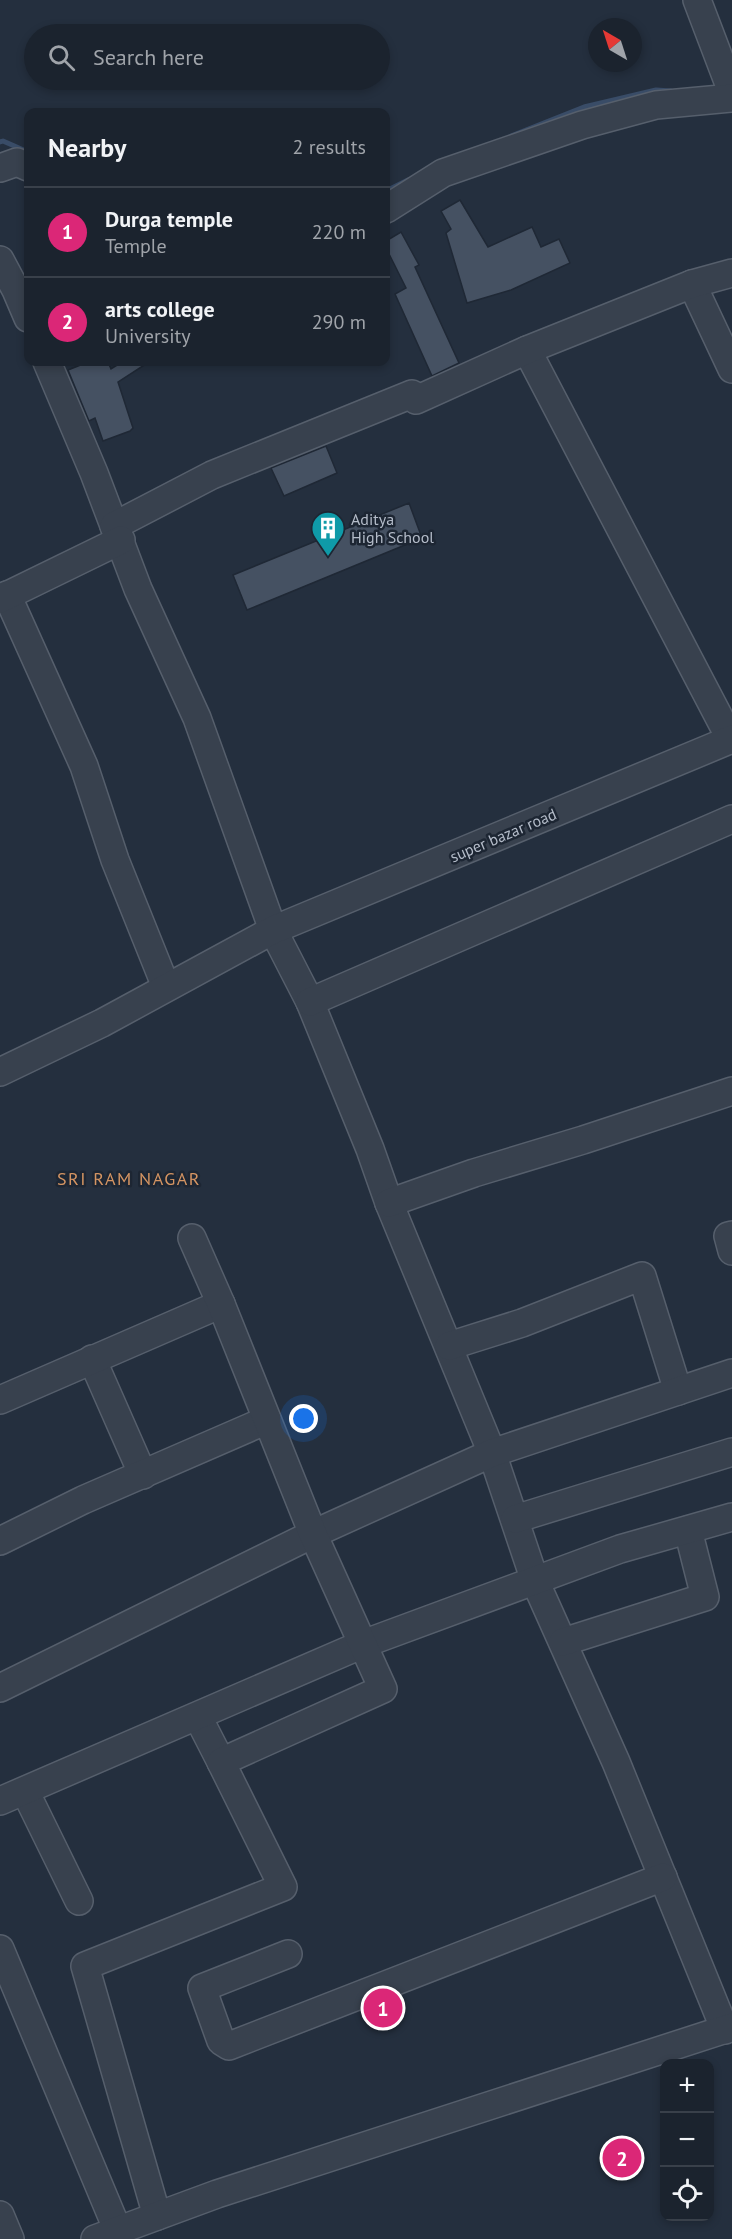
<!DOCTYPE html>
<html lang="en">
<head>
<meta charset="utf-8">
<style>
  :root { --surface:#1b232e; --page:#242b36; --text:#f1f3f6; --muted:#a0a4aa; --line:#39404a; --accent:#db2777 }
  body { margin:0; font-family:"PT Sans",sans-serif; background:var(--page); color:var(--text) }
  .controls { position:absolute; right:18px; bottom:18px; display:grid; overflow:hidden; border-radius:12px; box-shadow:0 3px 9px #0003 }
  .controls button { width:54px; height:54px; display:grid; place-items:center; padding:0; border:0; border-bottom:2px solid var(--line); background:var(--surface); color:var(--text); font:30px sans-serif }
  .compass { position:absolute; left:588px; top:18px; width:54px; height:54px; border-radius:50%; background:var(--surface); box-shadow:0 3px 9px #0003; rotate:321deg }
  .you { position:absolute; left:304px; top:1419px; width:21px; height:21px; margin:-15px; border:4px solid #fff; border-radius:50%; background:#1a73e8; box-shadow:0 0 0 9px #1a73e833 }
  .badge { display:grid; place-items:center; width:39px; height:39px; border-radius:50%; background:var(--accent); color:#fff; font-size:20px; font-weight:700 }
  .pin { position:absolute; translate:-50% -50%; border:3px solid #fff; box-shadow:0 2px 6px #0006 }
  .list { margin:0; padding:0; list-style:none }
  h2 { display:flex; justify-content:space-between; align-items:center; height:78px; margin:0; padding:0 24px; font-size:26px }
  h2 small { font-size:20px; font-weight:400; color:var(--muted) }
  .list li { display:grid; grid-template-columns:39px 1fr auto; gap:18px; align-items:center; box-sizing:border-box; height:90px; padding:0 24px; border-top:2px solid var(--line) }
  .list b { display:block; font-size:22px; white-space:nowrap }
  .list p { margin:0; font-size:20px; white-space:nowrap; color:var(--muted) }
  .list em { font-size:20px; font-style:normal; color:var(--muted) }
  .icon { flex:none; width:33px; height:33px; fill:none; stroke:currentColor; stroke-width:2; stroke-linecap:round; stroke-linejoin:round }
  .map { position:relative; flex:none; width:732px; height:2239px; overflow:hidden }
  .search { position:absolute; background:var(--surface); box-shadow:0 3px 9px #0003; left:24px; top:24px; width:366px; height:66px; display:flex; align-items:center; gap:15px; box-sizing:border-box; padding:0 21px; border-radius:33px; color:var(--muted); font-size:22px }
  .panel { position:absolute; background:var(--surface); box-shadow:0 3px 9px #0003; left:24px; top:108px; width:366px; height:258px; border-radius:12px }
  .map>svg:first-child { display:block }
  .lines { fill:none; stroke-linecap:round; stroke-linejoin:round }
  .stream { stroke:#394c67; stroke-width:5 }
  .building { fill:#455162; stroke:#1f2835; stroke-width:1.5 }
  .minor-casing { stroke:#565f6c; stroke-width:30 }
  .minor { stroke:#38414e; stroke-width:27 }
  .labels { text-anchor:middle; stroke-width:5; stroke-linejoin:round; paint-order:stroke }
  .poi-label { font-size:16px; fill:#b4bcc9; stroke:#1d2633; text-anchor:start }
  .street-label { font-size:16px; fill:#b4bcc9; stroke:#1d2633 }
  .neighbourhood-label { font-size:18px; letter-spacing:1.5px; fill:#d59563; stroke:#1d2633 }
</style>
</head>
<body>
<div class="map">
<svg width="732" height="2239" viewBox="0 0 732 2239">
  <rect width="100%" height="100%" fill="#242f3e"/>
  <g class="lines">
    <g class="stream">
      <path d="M 511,136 L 584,107 L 656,90 L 671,91"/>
      <path d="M 0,142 L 3,141 L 28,152"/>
      <path d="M 386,191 L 408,180"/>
    </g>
  </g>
  <g class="building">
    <path d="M 460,200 L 488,247 L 532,227 L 541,247 L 559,239 L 570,263 L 511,290 L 467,303 L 446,233 L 451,229 L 441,211 Z"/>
    <path d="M 401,232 L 419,265 L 415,267 L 459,363 L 432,376 L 395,294 L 406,288 L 386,248 L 386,241 Z"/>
    <path d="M 88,362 L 108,362 L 111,369 L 122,362 L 149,362 L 118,382 L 133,428 L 130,431 L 103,441 L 95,418 L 89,421 L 68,370 Z"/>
    <path d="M 326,446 L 337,473 L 284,496 L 271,468 Z"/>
    <path d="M 409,503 L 422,538 L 247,610 L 233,575 Z"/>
  </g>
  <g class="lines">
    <defs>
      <g id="minor">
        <path d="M 697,0 L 732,92"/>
        <path d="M 0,168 L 17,162 L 28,167"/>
        <path d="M 386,209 L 443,173 L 582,125 L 656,105 L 732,98"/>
        <path d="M 0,260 L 16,290 L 28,318"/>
        <path d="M 692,284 L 732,369"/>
        <path d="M 527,350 L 731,740"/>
        <path d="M 47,362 L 94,473 L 138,589 L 197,718 L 273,930 L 310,1002 L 370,1149 L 389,1203 L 492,1453 L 535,1581 L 616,1762 L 725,2030"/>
        <path d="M 114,526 L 212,475 L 412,394 L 416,400 L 527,350 L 692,284 L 732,273"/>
        <path d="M 7,595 L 84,766 L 115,860 L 166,987"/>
        <path d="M 0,599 L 121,540"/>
        <path d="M 310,1002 L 732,819"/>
        <path d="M 0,1072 L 102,1023 L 273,930 L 732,739"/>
        <path d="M 389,1203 L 474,1173 L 583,1140 L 732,1091"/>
        <path d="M 732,1235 L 728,1236 L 732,1251"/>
        <path d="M 449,1346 L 522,1323 L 642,1276 L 678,1391"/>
        <path d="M 92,1359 L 143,1475"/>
        <path d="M 0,1400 L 221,1304"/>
        <path d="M 515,1519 L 732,1452"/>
        <path d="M 0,1541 L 83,1500 L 267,1420"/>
        <path d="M 563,1642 L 705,1597 L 688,1530"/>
        <path d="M 0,1688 L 313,1534 L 492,1453 L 732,1373"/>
        <path d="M 198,1717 L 221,1762"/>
        <path d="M 25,1791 L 79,1901"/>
        <path d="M 0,1801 L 363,1644 L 620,1549 L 732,1517"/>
        <path d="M 0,1949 L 118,2231"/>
        <path d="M 288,1954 L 202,1988 L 221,2041 L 229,2046 L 663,1877"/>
        <path d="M 0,2215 L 10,2239"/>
        <path d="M 157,2216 L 85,1966 L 283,1887 L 221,1762 L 383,1689 L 313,1534 L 221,1304 L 192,1238"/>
        <path d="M 95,2239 L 217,2194 L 732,2027"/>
      </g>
    </defs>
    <use href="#minor" class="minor-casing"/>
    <use href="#minor" class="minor"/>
  </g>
  <defs>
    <symbol id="building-pin" viewBox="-11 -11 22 30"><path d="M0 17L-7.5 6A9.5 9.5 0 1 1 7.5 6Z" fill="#0f9aa8" stroke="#1d2633"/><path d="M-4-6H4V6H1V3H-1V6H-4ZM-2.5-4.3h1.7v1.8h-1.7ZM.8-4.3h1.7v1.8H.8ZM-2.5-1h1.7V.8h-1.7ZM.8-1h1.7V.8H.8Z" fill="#fff"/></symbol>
  </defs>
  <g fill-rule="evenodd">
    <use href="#building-pin" x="309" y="509" width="38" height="52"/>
  </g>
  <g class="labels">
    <g class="poi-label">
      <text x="351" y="525">Aditya<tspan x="351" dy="18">High School</tspan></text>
    </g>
    <g class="street-label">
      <text transform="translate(503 835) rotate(-23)" y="6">super bazar road</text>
    </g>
    <g class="neighbourhood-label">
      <text x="129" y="1185">SRI RAM NAGAR</text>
    </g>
  </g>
</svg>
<div class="controls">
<button>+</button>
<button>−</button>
<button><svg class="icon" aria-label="locate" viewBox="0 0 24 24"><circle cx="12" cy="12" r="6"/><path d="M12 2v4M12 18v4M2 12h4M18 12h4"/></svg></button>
</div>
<svg class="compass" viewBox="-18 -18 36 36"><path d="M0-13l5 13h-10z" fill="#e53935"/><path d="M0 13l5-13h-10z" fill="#a0a4aa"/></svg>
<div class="you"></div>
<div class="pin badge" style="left:383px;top:2008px">1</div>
<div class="pin badge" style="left:622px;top:2158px">2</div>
<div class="search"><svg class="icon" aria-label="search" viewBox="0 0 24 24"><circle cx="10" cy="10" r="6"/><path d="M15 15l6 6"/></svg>Search here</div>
<section class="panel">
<h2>Nearby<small>2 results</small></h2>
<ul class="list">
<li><span class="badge">1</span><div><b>Durga temple</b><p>Temple</p></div><em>220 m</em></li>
<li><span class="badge">2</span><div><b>arts college</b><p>University</p></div><em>290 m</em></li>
</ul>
</section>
</div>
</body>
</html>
